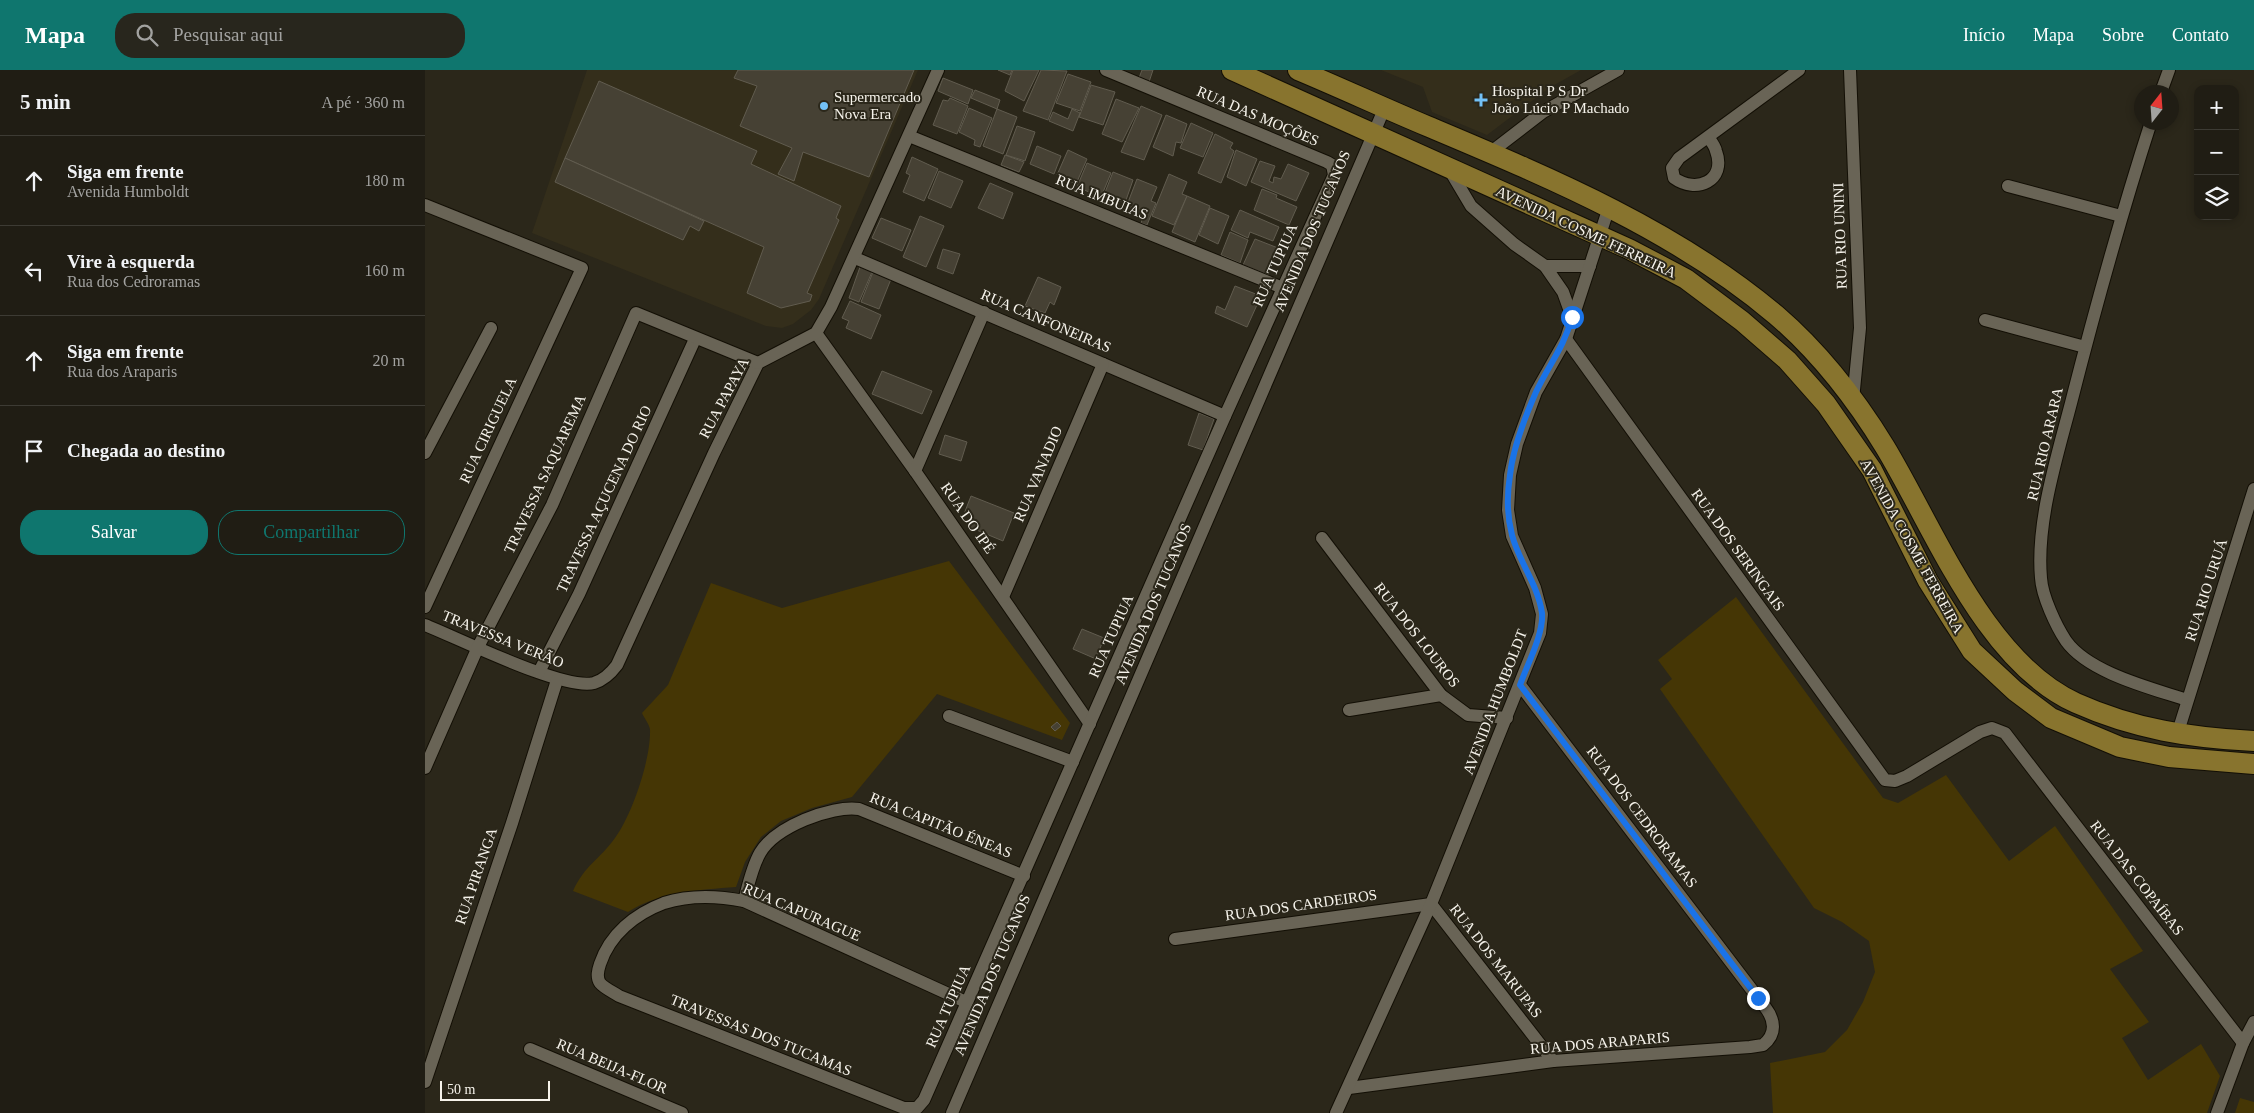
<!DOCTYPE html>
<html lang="pt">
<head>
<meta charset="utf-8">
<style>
  :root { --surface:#201d14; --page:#28261d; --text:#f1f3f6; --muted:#a2a2a0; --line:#3d3b34; --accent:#0f766e }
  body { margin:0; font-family:"Times New Roman",serif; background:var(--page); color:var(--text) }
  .controls { position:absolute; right:15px; top:15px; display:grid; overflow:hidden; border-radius:10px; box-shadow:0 2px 8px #0003 }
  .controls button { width:45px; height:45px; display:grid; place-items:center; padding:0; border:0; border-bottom:1px solid var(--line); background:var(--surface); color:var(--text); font:25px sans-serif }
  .compass { position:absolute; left:1709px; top:15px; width:45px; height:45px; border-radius:50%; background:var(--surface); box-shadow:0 2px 8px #0003; rotate:17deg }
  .scale { position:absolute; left:15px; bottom:12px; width:110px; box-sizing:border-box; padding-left:5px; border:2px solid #f6f3eb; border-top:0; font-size:14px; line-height:18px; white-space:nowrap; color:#f6f3eb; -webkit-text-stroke:4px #2b271a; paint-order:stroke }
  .stop { position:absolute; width:15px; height:15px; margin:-11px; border:4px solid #1a73e8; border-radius:50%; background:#fff }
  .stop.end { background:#1a73e8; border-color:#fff; box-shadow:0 1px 5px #0008 }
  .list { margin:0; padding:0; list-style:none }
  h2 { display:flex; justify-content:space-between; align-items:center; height:65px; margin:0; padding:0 20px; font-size:21px }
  h2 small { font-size:16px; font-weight:400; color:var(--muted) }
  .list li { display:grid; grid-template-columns:32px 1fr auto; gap:15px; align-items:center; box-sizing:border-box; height:90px; padding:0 20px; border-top:1px solid var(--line) }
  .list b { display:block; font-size:19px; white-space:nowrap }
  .list p { margin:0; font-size:16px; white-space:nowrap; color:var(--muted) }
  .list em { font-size:16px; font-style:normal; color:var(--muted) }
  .actions { display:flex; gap:10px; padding:15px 20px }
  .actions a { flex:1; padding:11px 0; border:1px solid var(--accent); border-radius:20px; text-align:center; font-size:18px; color:var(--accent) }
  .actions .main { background:var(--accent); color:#fff }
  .icon { flex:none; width:28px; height:28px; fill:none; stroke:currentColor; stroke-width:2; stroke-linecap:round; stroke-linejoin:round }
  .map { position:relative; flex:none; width:1829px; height:1043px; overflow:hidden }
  header { display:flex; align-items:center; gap:30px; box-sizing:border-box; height:70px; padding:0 25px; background:var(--accent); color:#fff }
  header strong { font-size:24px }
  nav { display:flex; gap:28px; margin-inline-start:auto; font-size:18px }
  .search { width:350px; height:45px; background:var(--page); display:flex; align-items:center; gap:12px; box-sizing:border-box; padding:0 18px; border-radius:20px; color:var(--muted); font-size:19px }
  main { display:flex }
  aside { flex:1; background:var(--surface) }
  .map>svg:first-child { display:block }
  .built { fill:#342e1b }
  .green { fill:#453605 }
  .building { fill:#464134; stroke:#615c4f }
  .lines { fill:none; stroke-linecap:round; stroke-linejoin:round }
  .minor-casing { stroke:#130f05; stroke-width:14 }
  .primary-casing { stroke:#130f05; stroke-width:22 }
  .minor { stroke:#696456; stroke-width:12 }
  .primary { stroke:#88742e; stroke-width:20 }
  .route { stroke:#1a73e8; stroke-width:6 }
  .poi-dot { fill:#73c1f6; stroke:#2b271a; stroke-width:2 }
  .labels { text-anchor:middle; stroke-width:4; stroke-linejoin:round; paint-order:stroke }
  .poi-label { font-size:15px; fill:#f6f3eb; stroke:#2b271a; text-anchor:start }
  .street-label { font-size:15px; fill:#f6f3eb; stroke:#2b271a }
</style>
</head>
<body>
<header>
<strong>Mapa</strong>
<div class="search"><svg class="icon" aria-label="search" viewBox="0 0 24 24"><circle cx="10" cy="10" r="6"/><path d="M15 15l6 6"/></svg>Pesquisar aqui</div>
<nav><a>Início</a><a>Mapa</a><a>Sobre</a><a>Contato</a></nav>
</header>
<main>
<aside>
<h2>5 min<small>A pé · 360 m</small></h2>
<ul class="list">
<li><svg class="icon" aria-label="ahead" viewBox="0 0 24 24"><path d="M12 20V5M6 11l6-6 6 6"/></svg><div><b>Siga em frente</b><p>Avenida Humboldt</p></div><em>180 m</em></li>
<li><svg class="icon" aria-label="left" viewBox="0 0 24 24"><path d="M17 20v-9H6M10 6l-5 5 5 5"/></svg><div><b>Vire à esquerda</b><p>Rua dos Cedroramas</p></div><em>160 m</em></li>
<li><svg class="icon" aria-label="ahead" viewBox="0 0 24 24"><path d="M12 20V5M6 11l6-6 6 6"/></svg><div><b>Siga em frente</b><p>Rua dos Araparis</p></div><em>20 m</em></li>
<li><svg class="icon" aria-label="arrive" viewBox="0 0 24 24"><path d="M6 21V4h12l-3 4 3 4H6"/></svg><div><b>Chegada ao destino</b></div></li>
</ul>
<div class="actions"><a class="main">Salvar</a><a>Compartilhar</a></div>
</aside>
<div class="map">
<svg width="1829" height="1043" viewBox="0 0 1829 1043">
  <rect width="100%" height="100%" fill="#2b271a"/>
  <g class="built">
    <path d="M 162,0 L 493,0 L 394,229 L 386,240 L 368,254 L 357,258 L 341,256 L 107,163 Z"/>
    <path d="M 956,0 L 1156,0 L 1124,18 L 1062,65 L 1007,42 L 998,17 Z"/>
  </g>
  <g class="green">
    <path d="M 524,491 L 645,653 L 637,670 L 512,624 L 427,727 L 387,738 L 356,751 L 336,767 L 320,792 L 311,817 C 274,820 234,822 203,842 L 148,821 C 159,796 175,789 190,768 C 207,745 226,689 225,660 C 225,655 219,648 217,643 L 243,615 L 286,513 L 357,538 Z"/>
    <path d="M 1311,527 L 1458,728 L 1473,733 L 1521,705 L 1584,791 L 1630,756 L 1718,881 L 1685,899 L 1724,952 L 1697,968 L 1723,1010 L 1776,974 L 1795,1006 L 1782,1043 L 1348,1043 L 1345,993 L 1400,982 L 1422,960 L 1438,932 L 1450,902 L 1444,871 L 1417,852 L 1389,838 L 1235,619 L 1247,609 L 1233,590 Z"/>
    <path d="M 1815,1028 L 1829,1032 L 1829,1043 L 1810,1043 Z"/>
  </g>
  <g class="building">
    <path d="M 313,0 L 489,0 L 444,107 L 378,82 L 369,111 L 353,104 L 367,78 L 315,56 L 332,16 L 309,8 Z"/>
    <path d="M 573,0 L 587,0 L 585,5 Z"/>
    <path d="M 588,0 L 614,0 L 599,31 L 580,21 Z"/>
    <path d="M 616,0 L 642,1 L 623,50 L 598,41 Z"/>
    <path d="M 717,0 L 728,0 L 724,12 L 714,8 Z"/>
    <path d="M 643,4 L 666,12 L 655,41 L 631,33 Z"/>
    <path d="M 518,8 L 548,20 L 543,34 L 513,21 Z"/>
    <path d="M 174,11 L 332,81 L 326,94 L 416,136 L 411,148 L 414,150 L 382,223 L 387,225 L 385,231 L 356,238 L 322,223 L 339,177 L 140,88 Z"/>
    <path d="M 666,15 L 690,22 L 678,55 L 654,47 Z"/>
    <path d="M 550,20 L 575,30 L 572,39 L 546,28 Z"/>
    <path d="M 525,28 L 543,36 L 532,64 L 508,55 L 518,30 L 523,31 Z"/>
    <path d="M 691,29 L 714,38 L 697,72 L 677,64 Z"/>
    <path d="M 716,36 L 737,45 L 719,90 L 696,82 Z"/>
    <path d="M 544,38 L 567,48 L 555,77 L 549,75 L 550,70 L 534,62 Z"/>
    <path d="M 572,39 L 592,47 L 578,84 L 558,76 Z"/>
    <path d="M 647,39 L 655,43 L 648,61 L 624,51 L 628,42 L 643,49 Z"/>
    <path d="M 741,45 L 762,54 L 756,73 L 751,72 L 748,86 L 728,77 Z"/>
    <path d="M 766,53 L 788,63 L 778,87 L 755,78 Z"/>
    <path d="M 592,56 L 610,62 L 600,91 L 581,85 Z"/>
    <path d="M 790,64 L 808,73 L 805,78 L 809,81 L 796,113 L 773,103 Z"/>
    <path d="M 612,76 L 636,86 L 629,104 L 605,94 Z"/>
    <path d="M 643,80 L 662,89 L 651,114 L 632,105 Z"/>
    <path d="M 811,80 L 832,89 L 821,116 L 802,107 Z"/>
    <path d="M 580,85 L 599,92 L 594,102 L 576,95 Z"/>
    <path d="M 487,87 L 513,99 L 499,131 L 478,122 L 485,105 L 481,103 Z"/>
    <path d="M 140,88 L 279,151 L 274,161 L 265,156 L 258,170 L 130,112 Z"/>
    <path d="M 835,91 L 850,96 L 844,111 L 848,113 L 849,107 L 856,109 L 863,94 L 884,103 L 871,131 L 826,112 Z"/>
    <path d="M 662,93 L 686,103 L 676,127 L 652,117 Z"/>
    <path d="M 514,101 L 538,111 L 526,138 L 503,128 Z"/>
    <path d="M 688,102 L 708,110 L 700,133 L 679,125 Z"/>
    <path d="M 744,104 L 762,112 L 757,124 L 762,126 L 749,155 L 727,146 Z"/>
    <path d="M 712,109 L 732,117 L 726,131 L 731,133 L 722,155 L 716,153 L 718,147 L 700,140 Z"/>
    <path d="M 565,113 L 588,123 L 578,149 L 553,138 Z"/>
    <path d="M 837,119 L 852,125 L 851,128 L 872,137 L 864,155 L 829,140 Z"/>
    <path d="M 762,126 L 785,136 L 770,172 L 747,162 Z"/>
    <path d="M 785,138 L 804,146 L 793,174 L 774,165 Z"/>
    <path d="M 815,140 L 854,157 L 848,171 L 825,162 L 823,168 L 806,160 Z"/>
    <path d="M 495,146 L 519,156 L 501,197 L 478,187 Z"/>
    <path d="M 456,148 L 486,160 L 477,181 L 447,168 Z"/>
    <path d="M 805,162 L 823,170 L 815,193 L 796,185 Z"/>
    <path d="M 830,169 L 853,178 L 843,205 L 818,195 Z"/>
    <path d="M 518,179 L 535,184 L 528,204 L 512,198 Z"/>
    <path d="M 435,197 L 447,202 L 434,232 L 424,228 Z"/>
    <path d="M 448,202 L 466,209 L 454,239 L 436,232 Z"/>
    <path d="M 613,207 L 636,217 L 629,235 L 625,232 L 620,243 L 600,236 Z"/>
    <path d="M 810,216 L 836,226 L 822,257 L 790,243 L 792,236 L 800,240 Z"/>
    <path d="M 425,231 L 456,245 L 446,269 L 421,258 L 424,251 L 417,248 Z"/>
    <path d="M 457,301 L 507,321 L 497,344 L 447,324 Z"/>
    <path d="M 774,343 L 789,349 L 778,380 L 763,375 Z"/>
    <path d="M 520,365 L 542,372 L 536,391 L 514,384 Z"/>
    <path d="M 546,426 L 589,443 L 578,471 L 542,456 L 547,446 L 539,444 Z"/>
    <path d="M 657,559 L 679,568 L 671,589 L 648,579 Z"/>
    <path d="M 632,652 L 636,656 L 630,661 L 626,657 Z"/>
  </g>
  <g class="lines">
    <defs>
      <g id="minor">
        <path d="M 1425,0 L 1435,258 L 1428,330"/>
        <path d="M 1736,22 L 1744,0"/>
        <path d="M 1726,52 C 1696,145 1670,239 1646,333 C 1632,387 1611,452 1616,508 C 1617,526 1631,556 1641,571 C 1664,603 1726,618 1762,630"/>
        <path d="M 484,66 L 858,218"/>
        <path d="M 1283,67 C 1286,71 1290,76 1291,81 C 1302,111 1271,124 1249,108 L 1247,98 L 1254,88 L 1374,0"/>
        <path d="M 1066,82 L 1118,42 L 1193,0"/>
        <path d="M 1024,99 L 1046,136 L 1089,174 L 1120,196 L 1138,222 L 1147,247"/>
        <path d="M 1583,116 L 1696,146"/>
        <path d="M 0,135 L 157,198 L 0,537"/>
        <path d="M 430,188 L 800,346"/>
        <path d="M 1120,196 L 1165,196"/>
        <path d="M 1560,250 L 1660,277"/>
        <path d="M 391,263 L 490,401 L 665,654"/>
        <path d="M 1141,269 L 1460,710 L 1470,711 L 1482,706 L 1555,662 L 1567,658 L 1580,663 L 1818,973"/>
        <path d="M 0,383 L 66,258"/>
        <path d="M 490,401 L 559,242"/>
        <path d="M 897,468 L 1016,625 L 1043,645 L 1082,648"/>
        <path d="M 578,527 L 678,294"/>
        <path d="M 0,555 C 33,568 139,621 169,613 C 179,610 186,603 192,595 L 289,383 L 333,293 L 391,263 L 406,237 L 513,0"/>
        <path d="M 114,602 L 154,524 L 270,269"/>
        <path d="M 924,640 L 1016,625"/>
        <path d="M 524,646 L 648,692"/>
        <path d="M 1752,665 L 1829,419"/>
        <path d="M 0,698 L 53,577 L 127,435 L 211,243 L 333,293"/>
        <path d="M 319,831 C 323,816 327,797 335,783 C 350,757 406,735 434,739 L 599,806"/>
        <path d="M 750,869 L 1006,834 L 1128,991"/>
        <path d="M 541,932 L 319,831 C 294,826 264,825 239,833 C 210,844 185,864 175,894 C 173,900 171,907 175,913 C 179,918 188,922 194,926 L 479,1038 L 492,1038 L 499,1030 L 800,346 L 909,105 L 907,95 L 902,92 L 681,0"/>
        <path d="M 105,979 L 257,1043"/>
        <path d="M 0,1012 L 87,753 L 132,610"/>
        <path d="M 924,1018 L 1128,991 L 1325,977 L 1338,975 C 1352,964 1350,950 1340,937 L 1095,615"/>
        <path d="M 527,1043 L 960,37"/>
        <path d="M 911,1043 L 1006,834 L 1115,563 L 1117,544 L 1110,518 L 1087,466 L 1083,440 L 1085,405 L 1092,374 L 1111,322 L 1141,269 L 1184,137"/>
        <path d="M 1792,1043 L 1818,973 L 1829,952"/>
      </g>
      <g id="primary">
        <path d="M 807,0 L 1204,179 L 1261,209 L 1317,251 L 1362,290 L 1401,334 L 1447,400 L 1503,511 L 1547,581 L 1590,621 L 1626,648 L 1695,677 L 1744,687 L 1829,694"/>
        <path d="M 873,0 C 916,18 959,38 1002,56 C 1123,107 1249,159 1351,245 C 1394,282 1430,328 1460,377 C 1509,458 1560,592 1651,633 C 1709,659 1766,668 1829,671"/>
      </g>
    </defs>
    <use href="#minor" class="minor-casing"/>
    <use href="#primary" class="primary-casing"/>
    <use href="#minor" class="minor"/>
    <use href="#primary" class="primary"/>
  </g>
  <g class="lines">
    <path class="route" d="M 1147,247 C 1139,278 1124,294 1111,322 C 1100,347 1088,377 1085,405 C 1082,424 1082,446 1087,465 C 1094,492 1113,515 1117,543 C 1119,563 1102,595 1095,615 L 1333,928"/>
  </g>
  <g class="poi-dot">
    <path d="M1053.5 22.5h5v5h5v5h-5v5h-5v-5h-5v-5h5z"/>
    <circle cx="399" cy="36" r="5"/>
  </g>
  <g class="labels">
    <g class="poi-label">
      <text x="1067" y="26">Hospital P S Dr<tspan x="1067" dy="17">João Lúcio P Machado</tspan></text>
      <text x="409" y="32">Supermercado<tspan x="409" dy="17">Nova Era</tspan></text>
    </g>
    <g class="street-label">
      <text transform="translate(833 46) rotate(23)" y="5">RUA DAS MOÇÕES</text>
      <text transform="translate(677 127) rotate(22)" y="5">RUA IMBUIAS</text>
      <text transform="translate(887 161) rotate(-67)" y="5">AVENIDA DOS TUCANOS</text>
      <text transform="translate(1161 162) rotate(25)" y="5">AVENIDA COSME FERREIRA</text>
      <text transform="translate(1415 166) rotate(-92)" y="5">RUA RIO UNINI</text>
      <text transform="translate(850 195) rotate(-66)" y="5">RUA TUPIUA</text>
      <text transform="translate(621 251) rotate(23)" y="5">RUA CANFONEIRAS</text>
      <text transform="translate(299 328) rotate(-62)" y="5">RUA PAPAYA</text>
      <text transform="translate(63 360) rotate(-65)" y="5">RUA CIRIGUELA</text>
      <text transform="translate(1620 374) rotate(-77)" y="5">RUA RIO ARARA</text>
      <text transform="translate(120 404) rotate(-65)" y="5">TRAVESSA SAQUAREMA</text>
      <text transform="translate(613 404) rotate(-67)" y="5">RUA VANADIO</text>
      <text transform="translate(179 429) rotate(-65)" y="5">TRAVESSA AÇUCENA DO RIO</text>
      <text transform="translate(543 448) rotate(55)" y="5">RUA DO IPÉ</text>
      <text transform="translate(1487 476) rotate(61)" y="5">AVENIDA COSME FERREIRA</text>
      <text transform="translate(1313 480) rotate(54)" y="5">RUA DOS SERINGAIS</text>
      <text transform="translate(1781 520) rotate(-72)" y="5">RUA RIO URUÁ</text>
      <text transform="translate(728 534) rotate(-67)" y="5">AVENIDA DOS TUCANOS</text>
      <text transform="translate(992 565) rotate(52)" y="5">RUA DOS LOUROS</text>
      <text transform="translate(686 566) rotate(-66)" y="5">RUA TUPIUA</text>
      <text transform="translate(78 569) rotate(22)" y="5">TRAVESSA VERÃO</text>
      <text transform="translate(1070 632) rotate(-69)" y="5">AVENIDA HUMBOLDT</text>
      <text transform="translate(1217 747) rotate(53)" y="5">RUA DOS CEDRORAMAS</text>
      <text transform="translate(516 755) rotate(22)" y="5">RUA CAPITÃO ÉNEAS</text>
      <text transform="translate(51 806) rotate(-71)" y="5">RUA PIRANGA</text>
      <text transform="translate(1712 808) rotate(52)" y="5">RUA DAS COPAÍBAS</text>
      <text transform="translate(876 835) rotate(-8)" y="5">RUA DOS CARDEIROS</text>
      <text transform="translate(377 842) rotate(23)" y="5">RUA CAPURAGUE</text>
      <text transform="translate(1071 891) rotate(52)" y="5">RUA DOS MARUPAS</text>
      <text transform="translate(567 905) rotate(-67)" y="5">AVENIDA DOS TUCANOS</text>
      <text transform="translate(523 936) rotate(-66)" y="5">RUA TUPIUA</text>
      <text transform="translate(336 965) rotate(22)" y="5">TRAVESSAS DOS TUCAMAS</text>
      <text transform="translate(1175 973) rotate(-5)" y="5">RUA DOS ARAPARIS</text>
      <text transform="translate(187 996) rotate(23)" y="5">RUA BEIJA-FLOR</text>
    </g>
  </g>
</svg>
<div class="controls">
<button>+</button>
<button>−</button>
<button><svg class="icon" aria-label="layers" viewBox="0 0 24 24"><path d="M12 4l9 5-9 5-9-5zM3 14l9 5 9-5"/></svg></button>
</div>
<svg class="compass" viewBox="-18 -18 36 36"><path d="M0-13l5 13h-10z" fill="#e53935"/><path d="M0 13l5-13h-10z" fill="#a2a2a0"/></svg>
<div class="scale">50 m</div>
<div class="stop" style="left:1147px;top:247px"></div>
<div class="stop end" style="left:1333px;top:928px"></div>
</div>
</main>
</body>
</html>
